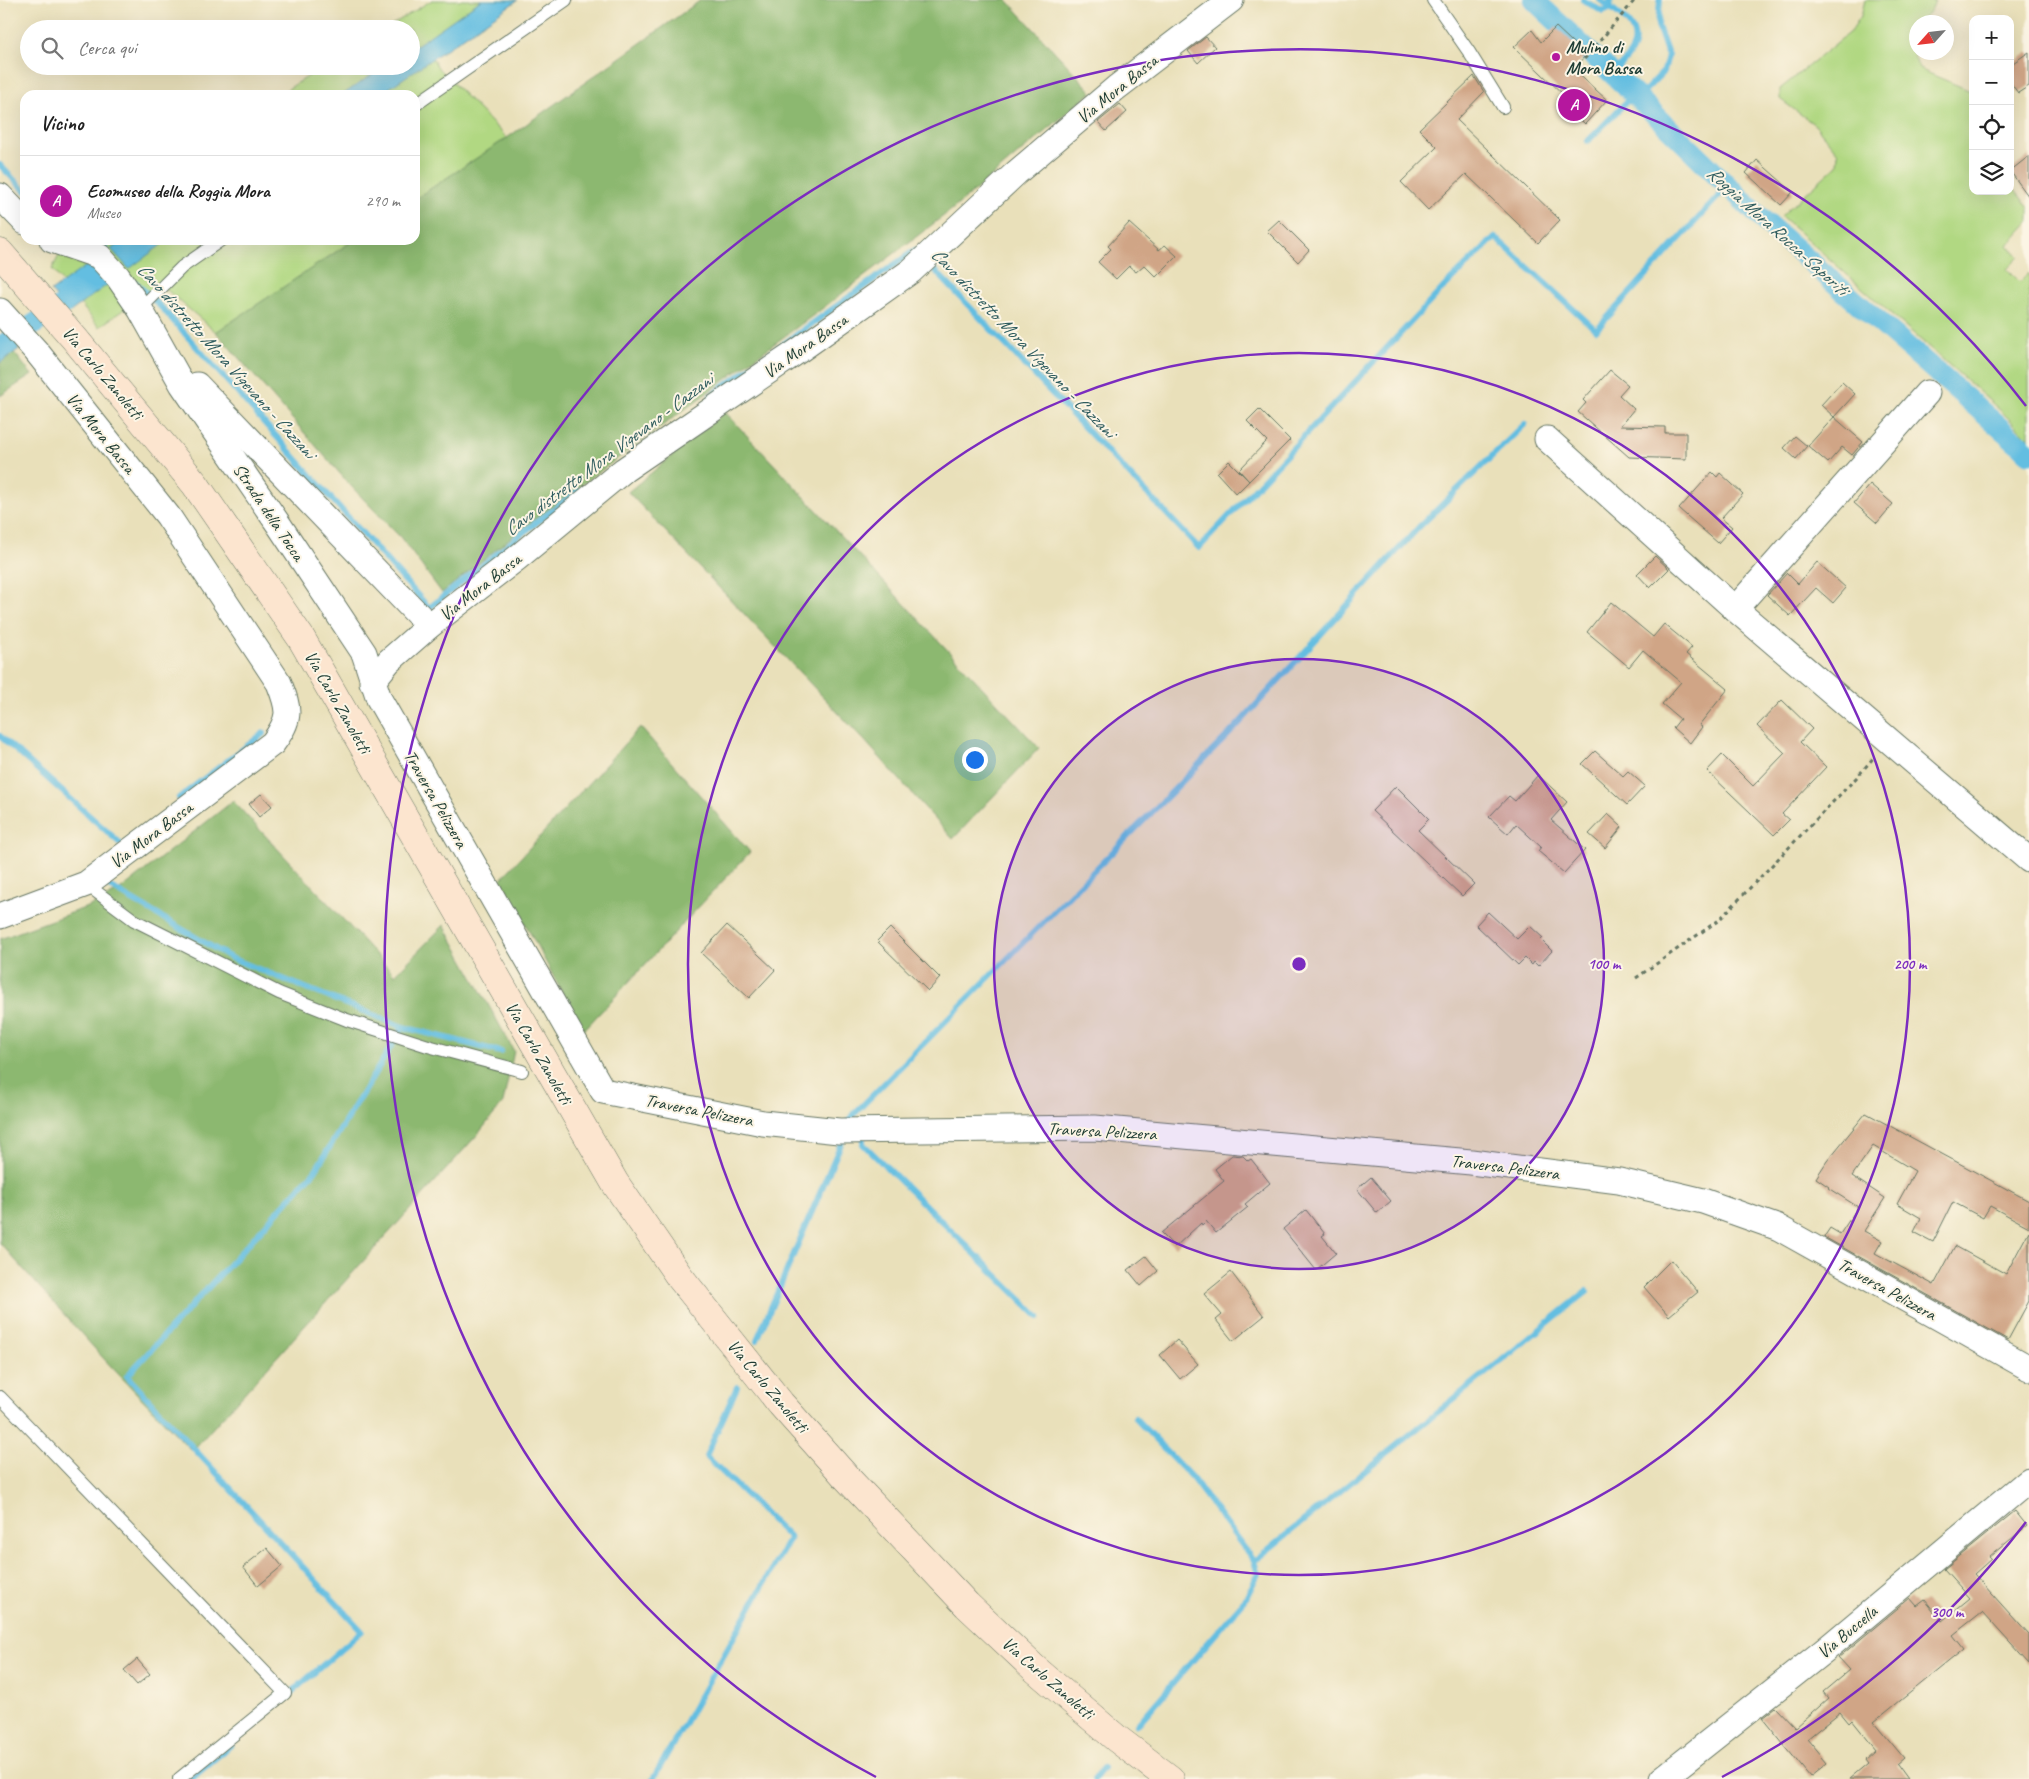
<!DOCTYPE html>
<html lang="it">
<head>
<meta charset="utf-8">
<style>
  :root { --surface:#fff; --page:#f6f6f6; --text:#222; --muted:#767676; --line:#e0e0e0; --accent:#b5179e }
  body { margin:0; font-family:Caveat,sans-serif; background:var(--page); color:var(--text) }
  .controls { position:absolute; right:15px; top:15px; display:grid; overflow:hidden; border-radius:10px; box-shadow:0 5px 20px #0002 }
  .controls button { width:45px; height:45px; display:grid; place-items:center; padding:0; border:0; border-bottom:1px solid var(--line); background:var(--surface); color:var(--text); font:25px sans-serif }
  .compass { position:absolute; left:1909px; top:15px; width:45px; height:45px; border-radius:50%; background:var(--surface); box-shadow:0 5px 20px #0002; rotate:243deg }
  .you { position:absolute; left:974px; top:759px; width:18px; height:18px; margin:-12px; border:4px solid #fff; border-radius:50%; background:#1a73e8; box-shadow:0 0 0 8px #1a73e833 }
  .badge { display:grid; place-items:center; width:32px; height:32px; border-radius:50%; background:var(--accent); color:#fff; font-size:16px; font-weight:700 }
  .pin { position:absolute; translate:-50% -50%; border:2px solid #fff; box-shadow:0 1px 5px #0006 }
  .list { margin:0; padding:0; list-style:none }
  h2 { display:flex; justify-content:space-between; align-items:center; height:65px; margin:0; padding:0 20px; font-size:21px }
  h2 small { font-size:16px; font-weight:400; color:var(--muted) }
  .list li { display:grid; grid-template-columns:32px 1fr auto; gap:15px; align-items:center; box-sizing:border-box; height:90px; padding:0 20px; border-top:1px solid var(--line) }
  .list b { display:block; font-size:19px; white-space:nowrap }
  .list p { margin:0; font-size:16px; white-space:nowrap; color:var(--muted) }
  .list em { font-size:16px; font-style:normal; color:var(--muted) }
  .icon { flex:none; width:28px; height:28px; fill:none; stroke:currentColor; stroke-width:2; stroke-linecap:round; stroke-linejoin:round }
  .map { position:relative; flex:none; width:2029px; height:1779px; overflow:hidden }
  .search { position:absolute; background:var(--surface); box-shadow:0 5px 20px #0002; left:20px; top:20px; width:400px; height:55px; display:flex; align-items:center; gap:12px; box-sizing:border-box; padding:0 18px; border-radius:28px; color:var(--muted); font-size:19px }
  .panel { position:absolute; background:var(--surface); box-shadow:0 5px 20px #0002; left:20px; top:90px; width:400px; height:155px; border-radius:15px }
  .map>svg:first-child { display:block }
  .green { fill:#b1d882; stroke:#688a5b }
  .forest { fill:#8cb870; stroke:#567a52 }
  .water { fill:#63bee1; stroke:#417e8a }
  .lines { fill:none; stroke-linecap:round; stroke-linejoin:round }
  .stream { stroke:#63bee1; stroke-width:6 }
  .canal { stroke:#63bee1; stroke-width:21 }
  .building { fill:#d0a586 }
  .service-casing { stroke:#667663; stroke-width:14 }
  .minor-casing { stroke:#667663; stroke-width:27 }
  .secondary-casing { stroke:#667663; stroke-width:29 }
  .path { stroke:#667663; stroke-width:3; stroke-dasharray:4 4; stroke-linecap:butt }
  .service { stroke:#fff; stroke-width:12 }
  .minor { stroke:#fff; stroke-width:25 }
  .secondary { stroke:#fce5cf; stroke-width:28 }
  .ring { fill:none; stroke:#7b2cbf; stroke-width:2.5 }
  .poi-dot { fill:#b5179e; stroke:#fcf5e5; stroke-width:2 }
  .labels { text-anchor:middle; stroke-width:4; stroke-linejoin:round; paint-order:stroke }
  .poi-label { font-size:18px; font-weight:bold; fill:#1f3d34; stroke:#fcf5e5; text-anchor:start }
  .street-label { font-size:18px; fill:#1f3d34; stroke:#fcf5e5 }
  .water-label { font-size:19px; font-style:italic; fill:#305d5f; stroke:#fcf5e5 }
  .centre { fill:#7b2cbf; stroke:#fcf5e5; stroke-width:2.5 }
  .ring-label { font-size:15px; text-anchor:middle; font-weight:bold; fill:#7b2cbf; stroke:#fcf5e5; stroke-width:4; stroke-linejoin:round; paint-order:stroke }
</style>
</head>
<body>
<div class="map">
<svg width="2029" height="1779" viewBox="0 0 2029 1779">
  <rect width="100%" height="100%" fill="#fcf5e5"/>
  <filter id="ink" filterUnits="userSpaceOnUse"><feTurbulence type="fractalNoise" baseFrequency=".02" numOctaves="2"/><feDisplacementMap in="SourceGraphic" scale="10" xChannelSelector="R" yChannelSelector="G"/><feConvolveMatrix kernelMatrix="1 2 1 2 8 2 1 2 1" color-interpolation-filters="sRGB"/></filter>
  <filter id="wash" filterUnits="userSpaceOnUse"><feTurbulence type="fractalNoise" baseFrequency=".0096" numOctaves="4" result="noise"/><feDisplacementMap in="SourceGraphic" scale="20" xChannelSelector="R" yChannelSelector="G"/><feGaussianBlur stdDeviation="1.12" result="paint"/><feColorMatrix in="noise" values="0 0 0 0 0 0 0 0 0 0 0 0 0 0 0 0 0 1.4 0 .05"/><feComposite in="paint" operator="in"/></filter>
  <g filter="url(#wash)">
    <rect width="100%" height="100%" fill="#e9e0ba"/>
    <g class="green">
      <path d="M 432,0 L 481,0 L 422,42 L 439,69 L 507,138 L 415,199 L 415,95 L 278,95 L 325,66 L 411,66 L 411,29 L 385,29 Z"/>
      <path d="M 1865,0 L 1935,0 C 1933,8 1929,14 1923,19 C 1921,21 1918,21 1916,23 C 1906,37 1914,55 1919,69 L 1973,92 L 1973,191 L 2010,191 L 2010,184 L 2029,208 L 2029,222 L 2008,245 L 2019,257 L 2007,269 L 2020,282 L 2029,273 L 2029,439 L 2001,411 L 1781,216 L 1837,165 L 1838,153 L 1815,125 L 1780,99 L 1780,89 L 1851,31 L 1861,16 Z"/>
      <path d="M 67,240 L 354,240 L 216,332 L 162,286 L 143,296 L 99,327 L 52,269 Z"/>
    </g>
    <g class="forest">
      <path d="M 701,0 L 1007,0 L 1092,92 L 954,208 L 819,311 L 524,527 L 442,593 L 401,538 L 350,485 L 216,332 L 354,240 L 415,240 L 415,199 L 507,138 Z"/>
      <path d="M 0,335 L 32,375 L 0,396 Z"/>
      <path d="M 725,412 L 1039,748 L 953,839 L 865,741 L 628,492 Z"/>
      <path d="M 640,727 L 750,852 L 583,1031 L 501,879 Z"/>
      <path d="M 233,801 L 395,975 L 444,925 L 514,1051 L 503,1103 L 478,1134 L 192,1451 L 104,1359 L 0,1243 L 0,939 L 90,906 L 120,890 Z"/>
    </g>
    <g class="water">
      <path d="M 481,0 L 518,0 L 379,95 L 342,95 L 385,66 L 411,66 L 411,49 Z"/>
      <path d="M 125,240 L 168,240 L 129,269 L 111,249 Z"/>
      <path d="M 93,261 L 111,282 L 70,312 L 51,291 Z"/>
      <path d="M 5,331 L 19,349 L 0,363 L 0,335 Z"/>
    </g>
    <g class="lines">
      <g class="stream">
        <path d="M 1583,0 L 1603,12 L 1611,8 L 1610,0"/>
        <path d="M 1600,0 C 1616,12 1645,28 1631,52 C 1627,60 1619,67 1613,73"/>
        <path d="M 1638,98 L 1664,71 L 1668,55 L 1658,26 L 1660,0"/>
        <path d="M 1588,141 L 1634,94"/>
        <path d="M 0,165 L 25,191"/>
        <path d="M 96,240 L 106,249"/>
        <path d="M 928,263 L 1199,548 L 1443,288 L 1495,237 L 1596,330 L 1728,186"/>
        <path d="M 136,283 L 162,308 L 429,608 L 525,531 L 579,491"/>
        <path d="M 711,396 L 915,250 L 921,256"/>
        <path d="M 0,736 L 120,843"/>
        <path d="M 179,798 L 264,733"/>
        <path d="M 100,881 L 231,958 L 403,1027 L 501,1052"/>
        <path d="M 847,1125 L 855,1113 L 1234,729 L 1419,527 L 1525,424"/>
        <path d="M 863,1139 L 863,1144 L 1039,1317"/>
        <path d="M 757,1340 L 843,1139"/>
        <path d="M 1135,1418 L 1192,1478 L 1254,1561 L 1258,1574 L 1245,1600 L 1137,1725"/>
        <path d="M 1254,1561 L 1587,1291"/>
        <path d="M 286,1697 L 362,1631 L 127,1376 L 315,1171 L 403,1027"/>
        <path d="M 191,1779 L 231,1745"/>
        <path d="M 653,1779 L 790,1538 L 706,1456 L 737,1387"/>
        <path d="M 1094,1779 L 1103,1768"/>
      </g>
      <g class="canal">
        <path d="M 1534,0 L 1638,98 L 1765,222 L 2029,453"/>
        <path d="M 0,347 L 64,304"/>
      </g>
    </g>
    <g id="blocks">
      <g class="building">
        <path d="M 1556,27 L 1586,55 L 1573,69 L 1607,100 L 1585,124 L 1563,103 L 1568,99 L 1514,47 L 1532,30 L 1541,42 Z"/>
        <path d="M 1206,37 L 1215,47 L 1198,63 L 1188,51 Z"/>
        <path d="M 2029,52 L 2029,86 L 2018,93 L 2010,82 L 2010,65 Z"/>
        <path d="M 1474,76 L 1484,92 L 1457,120 L 1560,220 L 1538,243 L 1466,174 L 1428,210 L 1401,182 L 1437,147 L 1419,129 Z"/>
        <path d="M 1120,104 L 1127,112 L 1106,131 L 1098,122 Z"/>
        <path d="M 2029,156 L 2029,197 L 2010,171 Z"/>
        <path d="M 1757,160 L 1793,192 L 1781,205 L 1746,173 Z"/>
        <path d="M 1279,220 L 1309,250 L 1298,262 L 1267,231 Z"/>
        <path d="M 1129,223 L 1159,250 L 1165,245 L 1177,256 L 1156,277 L 1144,265 L 1136,272 L 1129,266 L 1116,279 L 1098,262 L 1111,249 L 1108,246 Z"/>
        <path d="M 1610,370 L 1628,385 L 1619,395 L 1634,409 L 1620,426 L 1665,427 L 1665,433 L 1686,433 L 1686,459 L 1629,457 L 1578,412 L 1586,403 L 1583,400 Z"/>
        <path d="M 1842,382 L 1855,394 L 1834,417 L 1863,442 L 1852,455 L 1842,447 L 1828,463 L 1808,446 L 1834,417 L 1821,405 Z"/>
        <path d="M 1259,409 L 1290,440 L 1249,481 L 1239,470 L 1267,441 L 1247,421 Z"/>
        <path d="M 1795,436 L 1807,446 L 1796,459 L 1784,448 Z"/>
        <path d="M 1229,461 L 1249,481 L 1236,494 L 1217,473 Z"/>
        <path d="M 1712,472 L 1717,477 L 1720,473 L 1743,494 L 1721,518 L 1732,527 L 1718,543 L 1679,509 Z"/>
        <path d="M 1870,484 L 1893,504 L 1877,523 L 1854,503 Z"/>
        <path d="M 1655,556 L 1669,569 L 1650,588 L 1637,574 Z"/>
        <path d="M 1817,562 L 1846,588 L 1833,603 L 1816,588 L 1790,616 L 1767,595 L 1787,573 L 1798,584 Z"/>
        <path d="M 1611,602 L 1653,637 L 1664,624 L 1692,647 L 1686,654 L 1728,689 L 1699,725 L 1702,727 L 1690,743 L 1673,728 L 1680,719 L 1662,704 L 1681,682 L 1643,650 L 1629,667 L 1587,632 Z"/>
        <path d="M 1782,700 L 1812,729 L 1800,742 L 1826,767 L 1782,814 L 1789,820 L 1774,835 L 1707,771 L 1722,755 L 1753,786 L 1785,753 L 1757,726 Z"/>
        <path d="M 1595,751 L 1623,776 L 1628,771 L 1645,786 L 1627,805 L 1582,764 Z"/>
        <path d="M 1538,775 L 1567,802 L 1551,820 L 1585,850 L 1564,873 L 1538,851 L 1541,847 L 1516,824 L 1508,834 L 1489,817 L 1509,796 L 1515,801 Z"/>
        <path d="M 1396,786 L 1429,819 L 1418,830 L 1474,884 L 1462,896 L 1372,811 Z"/>
        <path d="M 261,794 L 272,806 L 259,817 L 249,804 Z"/>
        <path d="M 1608,814 L 1622,827 L 1605,848 L 1589,834 Z"/>
        <path d="M 1488,912 L 1517,939 L 1530,926 L 1543,938 L 1541,940 L 1552,951 L 1538,966 L 1534,962 L 1532,965 L 1525,958 L 1518,965 L 1476,925 Z"/>
        <path d="M 727,925 L 775,970 L 749,998 L 701,953 Z"/>
        <path d="M 890,928 L 940,978 L 928,991 L 877,941 Z"/>
        <path d="M 1866,1113 L 2029,1201 L 2029,1227 L 1990,1206 L 1983,1218 L 1953,1202 L 1933,1242 L 1914,1232 L 1921,1218 L 1897,1204 L 1915,1171 L 1873,1146 L 1852,1176 L 1885,1198 L 1864,1231 L 1882,1241 L 1875,1253 L 1934,1285 L 1955,1246 L 2006,1274 L 2029,1231 L 2029,1301 L 2008,1340 L 1824,1237 L 1830,1228 L 1840,1234 L 1858,1207 L 1828,1188 L 1829,1187 L 1816,1178 L 1827,1161 Z"/>
        <path d="M 1232,1155 L 1243,1156 L 1248,1161 L 1251,1159 L 1270,1183 L 1245,1204 L 1248,1207 L 1216,1233 L 1206,1221 L 1202,1225 L 1201,1223 L 1175,1247 L 1161,1233 L 1224,1181 L 1215,1169 Z"/>
        <path d="M 1371,1177 L 1391,1201 L 1377,1213 L 1357,1189 Z"/>
        <path d="M 1306,1210 L 1325,1234 L 1322,1236 L 1336,1253 L 1316,1270 L 1283,1229 Z"/>
        <path d="M 1146,1256 L 1158,1271 L 1141,1286 L 1128,1270 Z"/>
        <path d="M 1671,1260 L 1698,1292 L 1669,1316 L 1644,1287 Z"/>
        <path d="M 1231,1272 L 1264,1316 L 1233,1341 L 1216,1320 L 1222,1315 L 1204,1294 Z"/>
        <path d="M 1177,1340 L 1198,1364 L 1180,1379 L 1160,1355 Z"/>
        <path d="M 2015,1511 L 2027,1526 L 1989,1557 L 1991,1559 L 1974,1574 L 2029,1635 L 2029,1664 L 1982,1612 L 1953,1635 L 1964,1649 L 1874,1722 L 1904,1758 L 1897,1764 L 1908,1779 L 1850,1779 L 1868,1764 L 1865,1760 L 1876,1750 L 1852,1720 L 1849,1723 L 1840,1712 L 1807,1739 L 1827,1763 L 1810,1777 L 1762,1718 L 1776,1707 L 1795,1727 L 1828,1698 L 1823,1692 L 1849,1670 L 1838,1658 L 1910,1598 L 1917,1606 L 1925,1600 L 1942,1621 L 1970,1598 L 1944,1569 Z"/>
        <path d="M 267,1548 L 282,1566 L 258,1586 L 243,1567 Z"/>
        <path d="M 137,1659 L 150,1674 L 137,1685 L 124,1670 Z"/>
      </g>
    </g>
  </g>
  <g filter="url(#ink)">
    <use href="#blocks" fill-opacity="0" stroke="#667663" stroke-width="1"/>
    <g class="lines">
      <defs>
        <g id="service">
          <path d="M 1433,0 L 1469,52 L 1503,107"/>
          <path d="M 415,105 L 566,0"/>
          <path d="M 140,309 L 182,267 L 221,240"/>
          <path d="M 86,884 L 134,920 L 279,993 L 347,1020 L 428,1046 L 522,1071"/>
          <path d="M 0,1397 L 285,1693 L 179,1779"/>
        </g>
        <g id="minor">
          <path d="M 0,196 L 25,222"/>
          <path d="M 52,240 L 99,256 L 118,277 L 140,309 L 182,384 L 279,525 L 364,653 L 379,699 L 603,1091 L 763,1123 L 839,1131 L 1095,1128 L 1471,1162 L 1619,1181 L 1703,1201 L 1779,1228 L 2029,1368"/>
          <path d="M 0,311 L 36,351 L 168,516 L 279,683 C 290,711 291,718 273,743 L 86,884 L 0,916"/>
          <path d="M 197,385 L 429,626"/>
          <path d="M 1547,439 L 1735,609 L 2029,860"/>
          <path d="M 1735,609 L 1927,393"/>
          <path d="M 372,682 L 389,661 L 429,626 L 517,558 L 624,470 L 801,349 L 911,271 L 1016,173 L 1116,88 L 1231,0"/>
          <path d="M 1662,1779 L 1825,1650 L 2029,1480"/>
        </g>
        <path id="secondary" d="M 0,253 L 74,338 L 195,484 L 301,638 L 615,1183 L 679,1276 L 781,1404 L 847,1478 L 967,1605 L 1034,1668 L 1116,1738 L 1170,1779"/>
      </defs>
      <use href="#service" class="service-casing"/>
      <use href="#minor" class="minor-casing"/>
      <use href="#secondary" class="secondary-casing"/>
      <g class="path">
        <path d="M 1579,65 L 1635,0"/>
        <path d="M 1636,978 L 1719,920 L 1857,777 L 1875,756"/>
      </g>
      <use href="#service" class="service"/>
      <use href="#minor" class="minor"/>
      <use href="#secondary" class="secondary"/>
    </g>
  </g>
  <circle cx="1299" cy="964" r="305" fill="#7b2cbf" fill-opacity=".12"/>
  <g class="ring">
    <circle cx="1299" cy="964" r="305"/>
    <circle cx="1299" cy="964" r="611"/>
    <path d="M2026 1522A916 916 0 0 1 1722 1777M876 1777A916 916 0 1 1 2026 406"/>
  </g>
  <circle class="poi-dot" cx="1556" cy="57" r="5"/>
  <g class="labels">
    <g class="poi-label">
      <text x="1566" y="53">Mulino di<tspan x="1566" dy="21">Mora Bassa</tspan></text>
    </g>
    <g class="street-label">
      <text transform="translate(1117 89) rotate(-39)" y="6">Via Mora Bassa</text>
      <text transform="translate(805 346) rotate(-35)" y="6">Via Mora Bassa</text>
      <text transform="translate(103 373) rotate(50)" y="6">Via Carlo Zanoletti</text>
      <text transform="translate(101 433) rotate(51)" y="6">Via Mora Bassa</text>
      <text transform="translate(269 512) rotate(56)" y="6">Strada della Tocca</text>
      <text transform="translate(480 587) rotate(-38)" y="6">Via Mora Bassa</text>
      <text transform="translate(338 702) rotate(60)" y="6">Via Carlo Zanoletti</text>
      <text transform="translate(436 799) rotate(60)" y="6">Traversa Pelizzera</text>
      <text transform="translate(151 835) rotate(-37)" y="6">Via Mora Bassa</text>
      <text transform="translate(539 1053) rotate(60)" y="6">Via Carlo Zanoletti</text>
      <text transform="translate(699 1110) rotate(11)" y="6">Traversa Pelizzera</text>
      <text transform="translate(1102 1131) rotate(3)" y="6">Traversa Pelizzera</text>
      <text transform="translate(1505 1167) rotate(7)" y="6">Traversa Pelizzera</text>
      <text transform="translate(1887 1289) rotate(29)" y="6">Traversa Pelizzera</text>
      <text transform="translate(768 1386) rotate(50)" y="6">Via Carlo Zanoletti</text>
      <text transform="translate(1847 1632) rotate(-40)" y="6">Via Buccella</text>
      <text transform="translate(1048 1678) rotate(41)" y="6">Via Carlo Zanoletti</text>
    </g>
    <g class="water-label">
      <text transform="translate(1778 230) rotate(42)" y="7">Roggia Mora Rocca-Saporiti</text>
      <text transform="translate(1024 342) rotate(46)" y="7">Cavo distretto Mora Vigevano - Cazzani</text>
      <text transform="translate(227 360) rotate(48)" y="7">Cavo distretto Mora Vigevano - Cazzani</text>
      <text transform="translate(608 454) rotate(-37)" y="7">Cavo distretto Mora Vigevano - Cazzani</text>
    </g>
  </g>
  <circle cx="1299" cy="964" r="8" class="centre"/>
  <g class="ring-label">
    <text x="1604" y="969">100 m</text>
    <text x="1910" y="969">200 m</text>
    <text x="1947" y="1617">300 m</text>
  </g>
</svg>
<div class="controls">
<button>+</button>
<button>−</button>
<button><svg class="icon" aria-label="locate" viewBox="0 0 24 24"><circle cx="12" cy="12" r="6"/><path d="M12 2v4M12 18v4M2 12h4M18 12h4"/></svg></button>
<button><svg class="icon" aria-label="layers" viewBox="0 0 24 24"><path d="M12 4l9 5-9 5-9-5zM3 14l9 5 9-5"/></svg></button>
</div>
<svg class="compass" viewBox="-18 -18 36 36"><path d="M0-13l5 13h-10z" fill="#e53935"/><path d="M0 13l5-13h-10z" fill="#767676"/></svg>
<div class="you"></div>
<div class="pin badge" style="left:1574px;top:105px">A</div>
<div class="search"><svg class="icon" aria-label="search" viewBox="0 0 24 24"><circle cx="10" cy="10" r="6"/><path d="M15 15l6 6"/></svg>Cerca qui</div>
<section class="panel">
<h2>Vicino<small></small></h2>
<ul class="list">
<li><span class="badge">A</span><div><b>Ecomuseo della Roggia Mora</b><p>Museo</p></div><em>290 m</em></li>
</ul>
</section>
</div>
</body>
</html>
